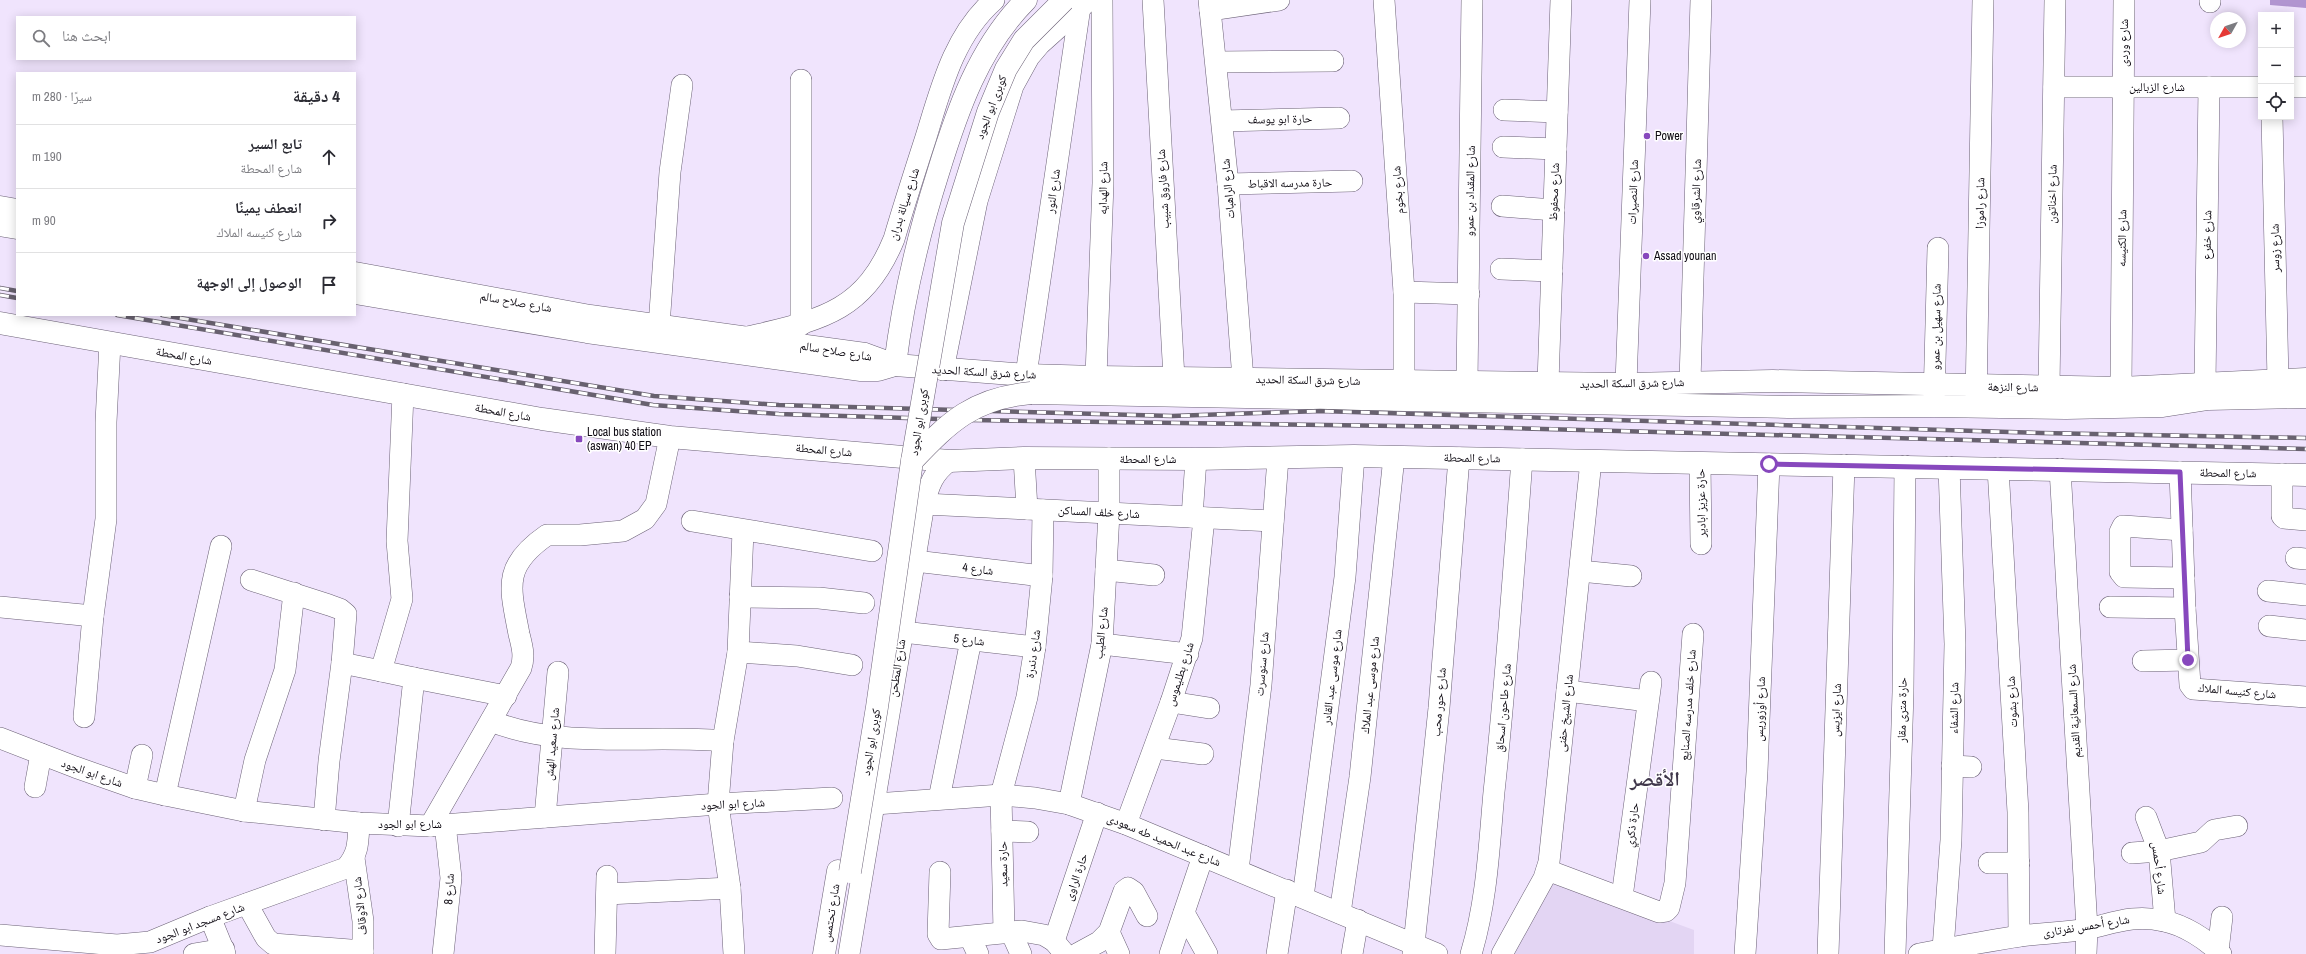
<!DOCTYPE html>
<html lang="ar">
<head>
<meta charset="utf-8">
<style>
  :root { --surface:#fff; --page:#f7f7f7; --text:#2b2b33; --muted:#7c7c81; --line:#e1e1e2 }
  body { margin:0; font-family:"Archivo Narrow","Noto Naskh Arabic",sans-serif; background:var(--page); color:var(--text); direction:rtl }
  .controls { position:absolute; right:12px; top:12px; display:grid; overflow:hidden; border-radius:0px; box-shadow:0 2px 10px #0003 }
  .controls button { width:36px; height:36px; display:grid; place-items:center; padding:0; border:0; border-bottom:1px solid var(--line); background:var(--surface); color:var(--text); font:20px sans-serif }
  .compass { position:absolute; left:2210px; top:12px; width:36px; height:36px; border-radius:50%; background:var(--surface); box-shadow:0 2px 10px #0003; rotate:230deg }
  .stop { position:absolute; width:12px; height:12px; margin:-9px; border:3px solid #8748bd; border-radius:50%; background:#fff }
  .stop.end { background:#8748bd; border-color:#fff; box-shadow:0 1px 4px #0008 }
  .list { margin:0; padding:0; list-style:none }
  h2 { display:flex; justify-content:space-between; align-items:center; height:52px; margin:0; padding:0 16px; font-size:17px }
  h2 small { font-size:13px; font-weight:400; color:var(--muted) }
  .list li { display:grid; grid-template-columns:26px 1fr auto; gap:12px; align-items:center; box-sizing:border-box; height:64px; padding:0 16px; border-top:1px solid var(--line) }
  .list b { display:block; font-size:15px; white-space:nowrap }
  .list p { margin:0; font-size:13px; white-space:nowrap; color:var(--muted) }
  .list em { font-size:13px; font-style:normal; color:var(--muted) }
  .icon { flex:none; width:22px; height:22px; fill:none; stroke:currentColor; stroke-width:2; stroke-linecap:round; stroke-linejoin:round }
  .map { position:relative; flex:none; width:2306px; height:954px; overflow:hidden; direction:ltr }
  .search { position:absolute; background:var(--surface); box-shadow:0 2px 10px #0003; left:16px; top:16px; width:340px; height:44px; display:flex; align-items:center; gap:10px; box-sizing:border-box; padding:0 14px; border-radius:0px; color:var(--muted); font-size:15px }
  .panel { position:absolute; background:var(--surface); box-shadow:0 2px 10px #0003; left:16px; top:72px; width:340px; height:244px; border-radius:0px; direction:rtl }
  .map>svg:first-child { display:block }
  .built { fill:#e3d5f3 }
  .water { fill:#b195d0 }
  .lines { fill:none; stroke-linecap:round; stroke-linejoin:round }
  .minor-casing { stroke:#6b6176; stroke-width:22 }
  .major-casing { stroke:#6b6176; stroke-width:23 }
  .minor { stroke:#fff; stroke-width:21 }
  .major { stroke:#fff; stroke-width:22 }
  .rail-casing { stroke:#68616f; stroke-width:4.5 }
  .rail { stroke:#fff; stroke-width:3; stroke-dasharray:9; stroke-linecap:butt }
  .major-bridge-casing { stroke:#6b6176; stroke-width:23; stroke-linecap:butt }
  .major-bridge { stroke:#fff; stroke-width:22 }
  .route { stroke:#8748bd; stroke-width:5 }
  .poi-dot { fill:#8748bd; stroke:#fff; stroke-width:1.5 }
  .labels { text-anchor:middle; stroke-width:3; stroke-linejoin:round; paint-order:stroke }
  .street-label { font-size:12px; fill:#0e0a12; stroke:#fff }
  .poi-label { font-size:12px; fill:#0e0a12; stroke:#fff; text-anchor:start }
  .town-label { font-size:20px; font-weight:bold; fill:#40374b; stroke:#fff }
</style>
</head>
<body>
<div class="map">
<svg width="2306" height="954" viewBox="0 0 2306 954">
  <rect width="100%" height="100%" fill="#f0e4fd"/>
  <path class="built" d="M 1546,876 L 1694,930 L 1694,954 L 1515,954 Z"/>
  <path class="water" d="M 2270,0 L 2306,0 L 2306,8 L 2270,5 Z"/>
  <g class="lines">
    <defs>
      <g id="minor">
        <path d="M 1153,0 L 1174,378"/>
        <path d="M 1209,0 L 1228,184 L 1243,379"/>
        <path d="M 1384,0 L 1404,292 L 1404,381"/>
        <path d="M 2210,2 L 2210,0"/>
        <path d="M 1210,10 L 1279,0"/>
        <path d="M 1216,62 L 1333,61"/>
        <path d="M 801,80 L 801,325"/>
        <path d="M 2054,87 L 2261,87"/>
        <path d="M 2291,87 L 2306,87"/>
        <path d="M 1504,110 L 1557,112"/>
        <path d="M 2272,117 L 2278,380"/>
        <path d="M 1222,121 L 1339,118"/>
        <path d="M 1503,147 L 1556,149"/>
        <path d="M 1228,184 L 1352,181"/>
        <path d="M 1502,206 L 1554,210"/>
        <path d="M 1501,269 L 1552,271"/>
        <path d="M 1404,292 L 1469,294"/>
        <path d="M 659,326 L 670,172 L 682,85"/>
        <path d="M 748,337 C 819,320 864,313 894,239 C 904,205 915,171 926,137 C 941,88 954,35 994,0"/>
        <path d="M 943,370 L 977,201 L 1013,86 L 1029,57 L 1040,44 L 1089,0"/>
        <path d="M 1026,375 L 1080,7"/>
        <path d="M 1096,377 L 1103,183 L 1102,0"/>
        <path d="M 1467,382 L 1472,0"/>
        <path d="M 1690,382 L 1701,0"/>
        <path d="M 1548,383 L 1561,0"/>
        <path d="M 1626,384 L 1640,0"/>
        <path d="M 2205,384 L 2209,87"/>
        <path d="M 2049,387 L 2055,0"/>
        <path d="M 2121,388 L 2124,0"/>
        <path d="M 1934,401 L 1938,248"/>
        <path d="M 1976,402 L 1983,0"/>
        <path d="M 1024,458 L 1027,509"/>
        <path d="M 1700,463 L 1701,544"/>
        <path d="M 1998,468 L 2018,812 L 2019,936"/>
        <path d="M 2060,469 L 2087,928 L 2086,954"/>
        <path d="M 2180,472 L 2185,608 L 2190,685 L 2193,689 L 2306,697"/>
        <path d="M 2282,474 L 2282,516 L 2284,518 L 2306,520"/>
        <path d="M 924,504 L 1273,521"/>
        <path d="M 1192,517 L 1196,459"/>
        <path d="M 692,521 L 872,551"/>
        <path d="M 2182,530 L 2123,526 L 2120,532 L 2120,572 L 2124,577 L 2184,578"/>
        <path d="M 2296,558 L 2306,559"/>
        <path d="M 915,561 L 1042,576"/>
        <path d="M 1106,570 L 1154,575"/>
        <path d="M 1580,571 L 1631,576"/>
        <path d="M 251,580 L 329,605 L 340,609 L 346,614 L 342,663 L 329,761 L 324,820"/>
        <path d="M 2268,591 L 2306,595"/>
        <path d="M 740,597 L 819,598 L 864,603"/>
        <path d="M 0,607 L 93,616"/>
        <path d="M 2110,607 L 2185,608"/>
        <path d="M 2269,626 L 2306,630"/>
        <path d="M 903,632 L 1035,647"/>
        <path d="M 1102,644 L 1188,654"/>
        <path d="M 738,652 L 797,656 L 852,665"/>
        <path d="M 2143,661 L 2188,660"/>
        <path d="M 342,663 L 381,671"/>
        <path d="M 414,678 L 506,696"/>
        <path d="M 1567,691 L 1648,701"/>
        <path d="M 1171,702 L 1209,708"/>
        <path d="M 84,717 L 93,616 L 106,519 L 106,422 L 110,343"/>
        <path d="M 491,721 C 562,750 648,734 723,741"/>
        <path d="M 0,738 L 75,767 L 135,788 L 165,795 L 244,811 L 359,823 L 430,826 L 718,804 L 832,798"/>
        <path d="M 1155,748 L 1203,754"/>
        <path d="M 1952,766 L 1971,767"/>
        <path d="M 35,787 L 41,754"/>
        <path d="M 135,788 L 142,755"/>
        <path d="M 165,795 L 221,546"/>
        <path d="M 939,799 L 971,640"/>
        <path d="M 875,804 L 1001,795 L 1035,798 L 1069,804 L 1126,824 L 1437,954"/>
        <path d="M 1069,804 L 1102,644 L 1109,513 L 1109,458"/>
        <path d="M 244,811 L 255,760 L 285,670 L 294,593"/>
        <path d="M 545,817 L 558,672"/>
        <path d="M 2146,817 L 2159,851 L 2165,921"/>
        <path d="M 1126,824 L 1171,702 L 1192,638 L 1204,518"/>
        <path d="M 398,826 L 414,678 L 381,671 L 402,599 L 397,541 L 403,394"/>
        <path d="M 430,826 L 521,668 C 525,656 522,646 519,634 C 510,587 502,566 547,535 L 580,535 L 623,531 L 645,519 L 656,504 L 670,437"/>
        <path d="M 1002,831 L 1028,832"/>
        <path d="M 2132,853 L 2159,851 L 2201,842 L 2214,830 L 2237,826"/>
        <path d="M 354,858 L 363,921 L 363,954"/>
        <path d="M 1989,863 L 2019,863"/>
        <path d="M 1238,870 L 1261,685 L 1278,458"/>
        <path d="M 1547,870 L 1659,912 L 1666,911 L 1669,908 L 1675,883 L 1693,634"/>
        <path d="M 940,872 L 938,934 L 941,939 L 1022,931 L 1044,935 L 1054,941 L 1065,954"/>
        <path d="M 607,894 L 730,888"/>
        <path d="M 1303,897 L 1345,577 L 1354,456"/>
        <path d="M 1622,897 L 1651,682"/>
        <path d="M 247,904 L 266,938 L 273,944 L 363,951"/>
        <path d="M 1184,913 L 1207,954"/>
        <path d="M 1340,913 L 1360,777 L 1394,457"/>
        <path d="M 210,917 L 225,954"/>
        <path d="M 1004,932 L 1001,795 L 1027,697 L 1035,647 L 1042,576 L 1043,510"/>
        <path d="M 1011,932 L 1021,954"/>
        <path d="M 1109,932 L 1119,954"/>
        <path d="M 0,935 L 117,945 L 150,942 L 210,917 L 346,868 C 359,853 358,842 359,823"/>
        <path d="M 970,937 L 978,954"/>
        <path d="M 1054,941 L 1097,813"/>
        <path d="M 1943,949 L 1951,840 L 1955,644 L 1949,467"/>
        <path d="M 2218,951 L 2222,917"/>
        <path d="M 194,954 L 224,949"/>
        <path d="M 443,954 L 451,878 L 445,824"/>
        <path d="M 605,954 L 607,876"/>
        <path d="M 734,954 L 730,888 L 718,804 L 723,741 L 738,652 L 743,531"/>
        <path d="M 849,954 L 924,504 C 929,485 933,473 949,461"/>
        <path d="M 1077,954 L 1099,942 L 1109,932 L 1124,891 L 1128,888 L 1134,892 L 1147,916"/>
        <path d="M 1170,954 L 1203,856"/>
        <path d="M 1277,954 L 1287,890"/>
        <path d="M 1352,954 L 1358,920"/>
        <path d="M 1413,954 L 1439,708 L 1459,458"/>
        <path d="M 1471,954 C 1487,901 1489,847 1494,792 C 1506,681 1514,570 1522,459"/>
        <path d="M 1502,954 L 1544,878 L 1549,862 L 1591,461"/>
        <path d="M 1745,954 L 1757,772 L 1769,464"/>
        <path d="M 1828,954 L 1844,465"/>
        <path d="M 1895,954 L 1903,692 L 1905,466"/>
        <path d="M 1919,954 C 1952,948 1986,941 2020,936 C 2042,933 2065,933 2087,929 C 2114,923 2134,914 2164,921 C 2184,925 2206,939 2221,954"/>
      </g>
      <g id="major">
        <path d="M 0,207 L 17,210"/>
        <path d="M 0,225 L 17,228"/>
        <path d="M 355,273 L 590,316 L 865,354 L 895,365"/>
        <path d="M 355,293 L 587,332 L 861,370 L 878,370 L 895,365 L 1026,375 L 1096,377 L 1626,384 L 1773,381 L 2121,388 L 2306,379"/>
        <path d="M 0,323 L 542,419 L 670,437 L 949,461 L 1024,458 L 1196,459 L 1354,456 L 2306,475"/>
        <path d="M 895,365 C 903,300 918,236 938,173 C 957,111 979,47 1026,0"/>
        <path d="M 1031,393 L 1788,407 L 1934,406 L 2066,408 L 2163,406 L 2208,399 L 2306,397"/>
        <path d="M 824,954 L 838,871"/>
      </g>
    </defs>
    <use href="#minor" class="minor-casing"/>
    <use href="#major" class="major-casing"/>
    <use href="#minor" class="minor"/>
    <use href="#major" class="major"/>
    <defs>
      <g id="rail">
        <path d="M 0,288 L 17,291"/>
        <path d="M 0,295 L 17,298"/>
        <path d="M 117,315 L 653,405 L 779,414 L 971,420 L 1471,427 L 2306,449"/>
        <path d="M 162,315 L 654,396 L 779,405 L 1172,416 L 1320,411 L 2041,433 L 2306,438"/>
      </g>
    </defs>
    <use href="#rail" class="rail-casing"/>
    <use href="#rail" class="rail"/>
    <defs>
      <g id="major-bridge">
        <path d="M 912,461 C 950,421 974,398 1031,393"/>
        <path d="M 850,872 L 877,707 L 912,461 L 953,223 L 988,112 L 1006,69 L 1024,40 L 1064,0"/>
      </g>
    </defs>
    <use href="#major-bridge" class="major-bridge-casing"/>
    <use href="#major-bridge" class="major-bridge"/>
  </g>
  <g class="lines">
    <path class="route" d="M 1769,464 L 2180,472 L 2188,660"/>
  </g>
  <g class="poi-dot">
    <circle cx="1647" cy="136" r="4"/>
    <circle cx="1646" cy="256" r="4"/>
    <rect x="575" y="435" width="8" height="8" rx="2"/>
  </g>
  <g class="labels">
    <g class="street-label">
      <text transform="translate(2124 43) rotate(-90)" y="4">شارع وردى</text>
      <text x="2157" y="91">شارع الزبالين</text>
      <text transform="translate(991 107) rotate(-69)" y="4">كوبرى ابو الجود</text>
      <text transform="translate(1280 119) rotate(-1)" y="4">حارة ابو يوسف</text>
      <text transform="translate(1290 183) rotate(-1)" y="4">حارة مدرسه الاقباط</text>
      <text transform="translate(1103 188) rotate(-89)" y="4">شارع الهدايه</text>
      <text transform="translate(1163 189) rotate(-93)" y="4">شارع فاروق شبيب</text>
      <text transform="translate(1228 189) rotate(-95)" y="4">شارع الراهبات</text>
      <text transform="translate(1398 190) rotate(-94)" y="4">شارع بخوم</text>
      <text transform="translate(1053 191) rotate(-82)" y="4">شارع النور</text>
      <text transform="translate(1470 191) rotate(-89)" y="4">شارع المقداد بن عمرو</text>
      <text transform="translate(1696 191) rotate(-88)" y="4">شارع الشرقاوي</text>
      <text transform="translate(1554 192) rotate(-88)" y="4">شارع محفوظ</text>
      <text transform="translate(1633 192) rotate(-88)" y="4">شارع النصيرات</text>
      <text transform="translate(2052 194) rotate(-89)" y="4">شارع اخناتون</text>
      <text transform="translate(1980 203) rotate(-89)" y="4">شارع راموزا</text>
      <text transform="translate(904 204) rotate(-72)" y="4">شارع سيالة بدران</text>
      <text transform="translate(2207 235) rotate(-89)" y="4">شارع خفرع</text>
      <text transform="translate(2122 238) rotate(-89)" y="4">شارع الكنيسه</text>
      <text transform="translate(2275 248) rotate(-91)" y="4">شارع زوسر</text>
      <text transform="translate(516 302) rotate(10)" y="4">شارع صلاح سالم</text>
      <text transform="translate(1936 327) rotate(-89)" y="4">شارع سهيل بن عمرو</text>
      <text transform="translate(836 351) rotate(9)" y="4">شارع صلاح سالم</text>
      <text transform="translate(184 356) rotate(10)" y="4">شارع المحطة</text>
      <text transform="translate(984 372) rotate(3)" y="4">شارع شرق السكة الحديد</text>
      <text transform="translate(1308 380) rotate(1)" y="4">شارع شرق السكة الحديد</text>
      <text transform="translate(1632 383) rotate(-1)" y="4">شارع شرق السكة الحديد</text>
      <text transform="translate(2013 387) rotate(1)" y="4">شارع النزهة</text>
      <text transform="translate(503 412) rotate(10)" y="4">شارع المحطة</text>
      <text transform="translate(919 422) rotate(-81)" y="4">كوبرى ابو الجود</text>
      <text transform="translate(824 450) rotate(5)" y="4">شارع المحطة</text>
      <text transform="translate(1472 458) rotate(1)" y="4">شارع المحطة</text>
      <text x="1148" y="463">شارع المحطة</text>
      <text transform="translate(2228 473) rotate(1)" y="4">شارع المحطة</text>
      <text transform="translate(1701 503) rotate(-91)" y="4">حارة عزيز ابادير</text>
      <text transform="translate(1099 512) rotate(3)" y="4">شارع خلف المساكن</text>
      <text transform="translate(978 569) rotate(7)" y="4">شارع 4</text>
      <text transform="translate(1101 633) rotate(-84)" y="4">شارع الطيب</text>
      <text transform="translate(969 640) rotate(6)" y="4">شارع 5</text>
      <text transform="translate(1033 654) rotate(-82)" y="4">شارع دندرة</text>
      <text transform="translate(1262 664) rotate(-85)" y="4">شارع سنوسرت</text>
      <text transform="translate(897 668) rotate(-81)" y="4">شارع المطحن</text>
      <text transform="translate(1180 674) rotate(-72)" y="4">شارع بطليموس</text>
      <text transform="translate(1332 677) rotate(-83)" y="4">شارع موسى عبد القادر</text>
      <text transform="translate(1370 685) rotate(-84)" y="4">شارع موسى عبد الملاك</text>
      <text transform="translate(2237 691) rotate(5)" y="4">شارع كنيسه الملاك</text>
      <text transform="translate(1439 702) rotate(-85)" y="4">شارع حور محب</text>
      <text transform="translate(2012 702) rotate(-93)" y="4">شارع بشوت</text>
      <text transform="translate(1688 705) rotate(-86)" y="4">شارع خلف مدرسه الصنايع</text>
      <text transform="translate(1503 708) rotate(-85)" y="4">شارع طاحون اسحاق</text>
      <text transform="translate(1954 708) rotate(-89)" y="4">شارع الشفاء</text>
      <text transform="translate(1760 709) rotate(-88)" y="4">شارع أوزوريس</text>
      <text transform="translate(1836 710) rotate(-88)" y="4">شارع ايزيس</text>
      <text transform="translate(1902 710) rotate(-89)" y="4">حارة مترى مقار</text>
      <text transform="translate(2074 711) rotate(-93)" y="4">شارع السمعانية القديم</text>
      <text transform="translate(1565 713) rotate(-84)" y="4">شارع الشيخ حفنى</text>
      <text transform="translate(871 742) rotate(-81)" y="4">كوبرى ابو الجود</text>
      <text transform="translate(552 744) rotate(-85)" y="4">شارع سعيد الهش</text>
      <text transform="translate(92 773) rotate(19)" y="4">شارع ابو الجود</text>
      <text transform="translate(733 804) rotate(-3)" y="4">شارع ابو الجود</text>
      <text x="410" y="828">شارع ابو الجود</text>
      <text transform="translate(1632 825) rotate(-83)" y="4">حارة ذكري</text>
      <text transform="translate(1164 840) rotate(22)" y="4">شارع عبد الحميد طه سعودى</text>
      <text transform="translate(1003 864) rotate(-91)" y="4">حارة سعيد</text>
      <text transform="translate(2159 868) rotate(83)" y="4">شارع أحمس</text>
      <text transform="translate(1076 877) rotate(-71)" y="4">حارة الراوى</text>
      <text transform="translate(449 889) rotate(-87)" y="4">شارع 8</text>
      <text transform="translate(360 906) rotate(-96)" y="4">شارع الاوقاف</text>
      <text transform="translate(831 913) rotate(-81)" y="4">شارع تحتمس</text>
      <text transform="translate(200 923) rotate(-21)" y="4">شارع مسجد ابو الجود</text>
      <text transform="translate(2086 926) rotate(-9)" y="4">شارع أحمس نفرتارى</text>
    </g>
    <g class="poi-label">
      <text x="1655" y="140">Power</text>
      <text x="1654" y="260">Assad younan</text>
      <text x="587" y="436">Local bus station<tspan x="587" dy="14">(aswan) 40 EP</tspan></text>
    </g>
    <g class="town-label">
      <text x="1655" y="786">الأقصر</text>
    </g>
  </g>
</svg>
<div class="controls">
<button>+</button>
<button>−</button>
<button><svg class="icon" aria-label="locate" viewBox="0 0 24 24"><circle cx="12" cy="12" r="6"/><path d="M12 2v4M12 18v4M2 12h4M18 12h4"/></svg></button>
</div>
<svg class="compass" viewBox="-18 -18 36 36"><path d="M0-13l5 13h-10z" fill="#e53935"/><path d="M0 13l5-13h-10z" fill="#7c7c81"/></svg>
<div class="stop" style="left:1769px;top:464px"></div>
<div class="stop end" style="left:2188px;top:660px"></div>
<div class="search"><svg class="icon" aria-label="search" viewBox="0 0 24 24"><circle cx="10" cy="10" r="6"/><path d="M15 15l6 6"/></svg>ابحث هنا</div>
<section class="panel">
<h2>4 دقيقة<small>سيرًا · 280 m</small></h2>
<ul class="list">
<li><svg class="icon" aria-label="ahead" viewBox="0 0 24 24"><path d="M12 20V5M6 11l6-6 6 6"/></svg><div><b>تابع السير</b><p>شارع المحطة</p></div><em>190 m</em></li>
<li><svg class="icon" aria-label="right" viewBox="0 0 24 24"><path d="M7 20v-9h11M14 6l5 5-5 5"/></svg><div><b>انعطف يمينًا</b><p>شارع كنيسه الملاك</p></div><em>90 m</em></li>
<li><svg class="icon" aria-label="arrive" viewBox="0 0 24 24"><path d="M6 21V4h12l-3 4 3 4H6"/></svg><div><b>الوصول إلى الوجهة</b></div></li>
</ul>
</section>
</div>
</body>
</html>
